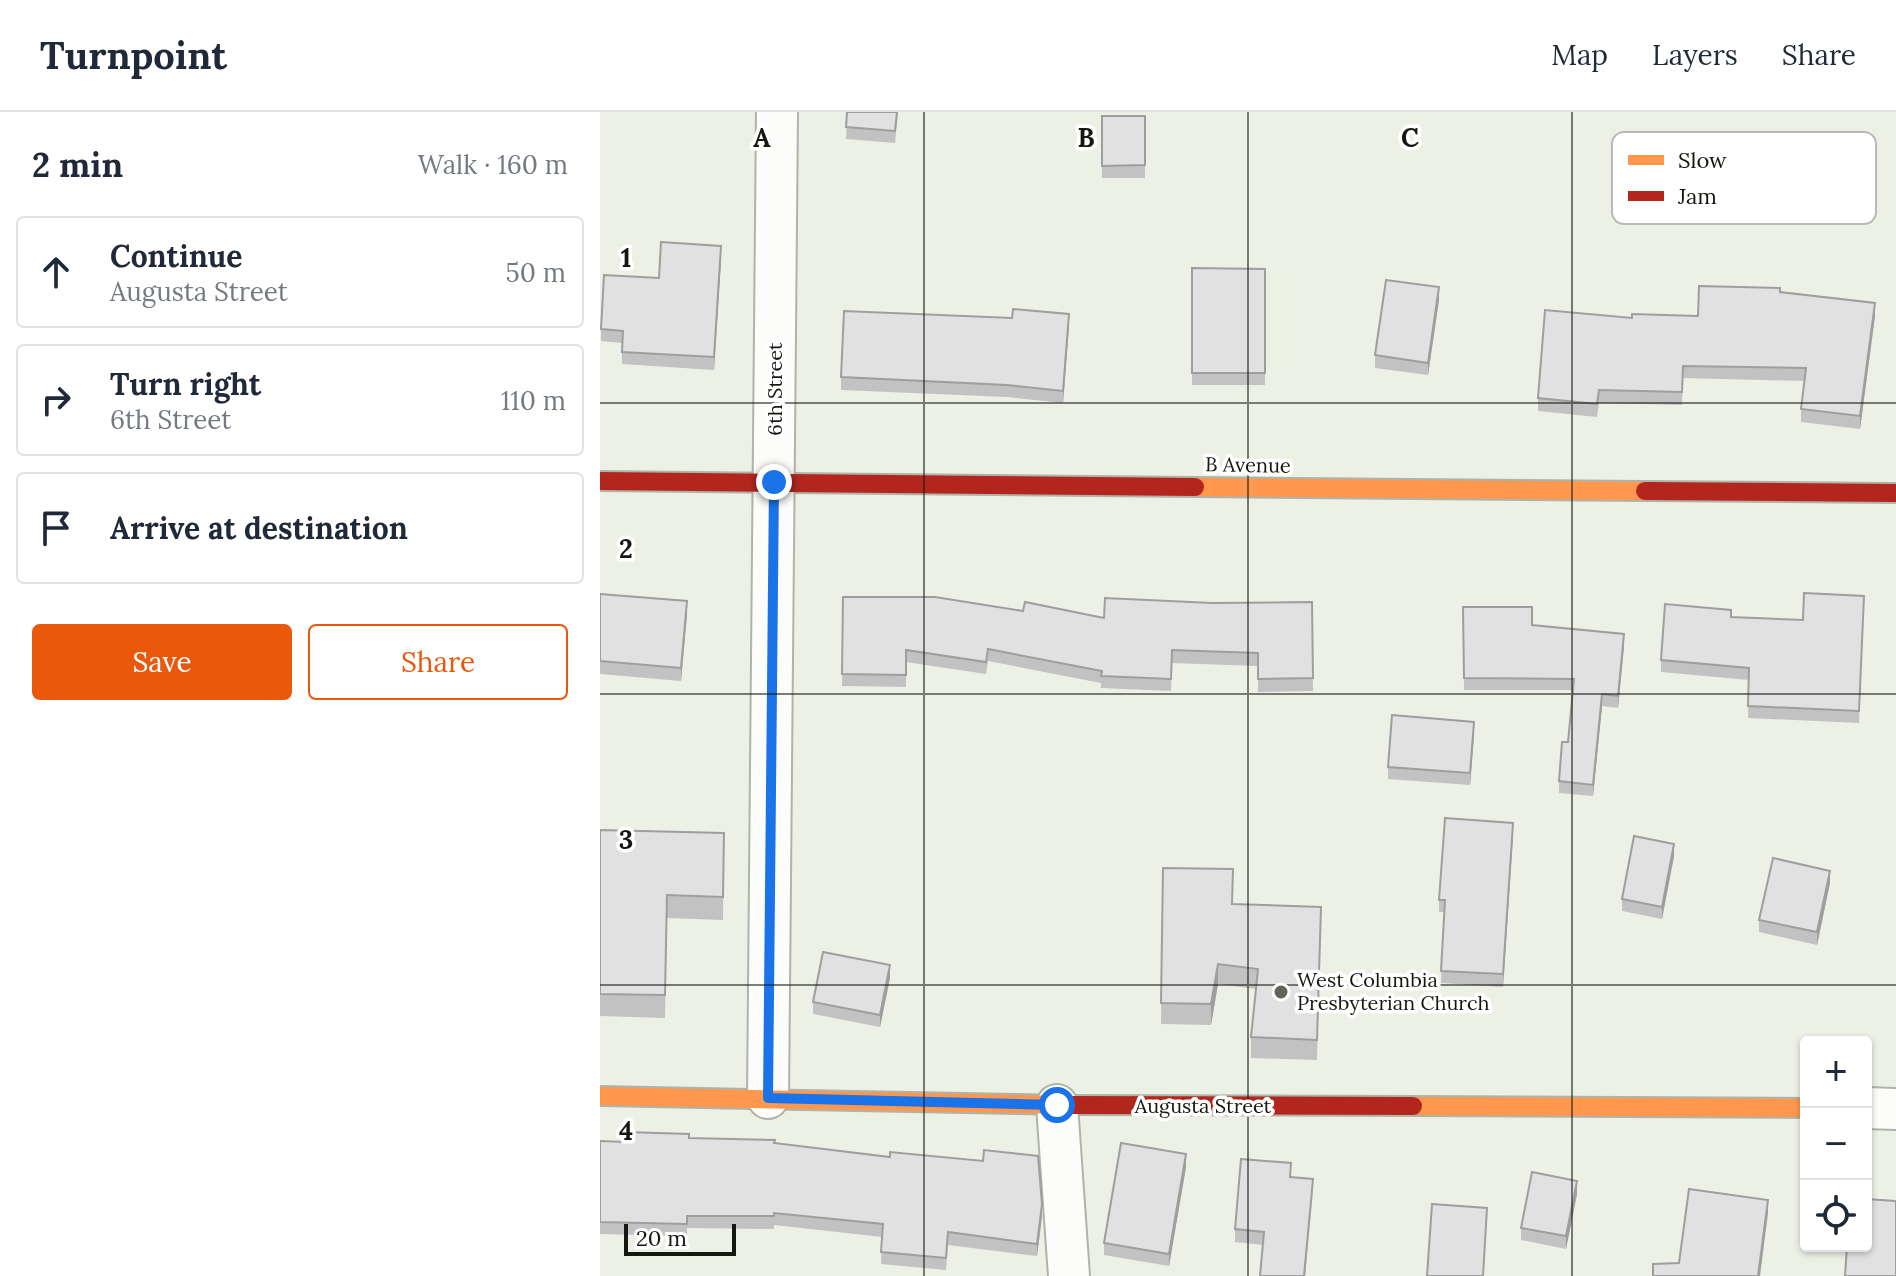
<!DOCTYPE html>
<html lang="en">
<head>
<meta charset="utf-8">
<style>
  :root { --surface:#fff; --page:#f2f2f3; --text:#1f2937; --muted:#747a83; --line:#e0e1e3; --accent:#ea580c }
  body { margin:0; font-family:Lora,serif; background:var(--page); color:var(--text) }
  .controls { position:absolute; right:24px; bottom:24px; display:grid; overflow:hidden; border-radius:8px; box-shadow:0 2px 6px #0004 }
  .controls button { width:72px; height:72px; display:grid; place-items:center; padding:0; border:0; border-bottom:2px solid var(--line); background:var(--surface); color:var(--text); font:40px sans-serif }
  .scale { position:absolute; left:24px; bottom:20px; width:112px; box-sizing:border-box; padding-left:8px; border:4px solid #151810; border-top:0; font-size:22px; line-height:28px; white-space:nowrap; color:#151810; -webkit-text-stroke:6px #fff; paint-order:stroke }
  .stop { position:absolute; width:24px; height:24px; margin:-18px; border:6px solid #1a73e8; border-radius:50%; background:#fff }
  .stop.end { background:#1a73e8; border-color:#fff; box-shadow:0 2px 8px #0008 }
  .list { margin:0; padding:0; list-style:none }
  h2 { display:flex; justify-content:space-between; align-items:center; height:104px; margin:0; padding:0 32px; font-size:34px }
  h2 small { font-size:26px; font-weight:400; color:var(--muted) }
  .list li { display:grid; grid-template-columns:52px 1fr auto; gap:24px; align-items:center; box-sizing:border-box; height:112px; margin:0 16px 16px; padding:0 16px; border:2px solid var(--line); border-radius:8px }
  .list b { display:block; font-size:30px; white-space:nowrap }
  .list p { margin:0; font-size:26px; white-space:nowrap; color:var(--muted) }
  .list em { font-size:26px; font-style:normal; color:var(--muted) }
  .actions { display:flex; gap:16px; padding:24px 32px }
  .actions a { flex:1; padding:18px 0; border:2px solid var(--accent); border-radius:8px; text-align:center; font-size:28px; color:var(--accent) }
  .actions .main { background:var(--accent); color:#fff }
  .icon { flex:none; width:44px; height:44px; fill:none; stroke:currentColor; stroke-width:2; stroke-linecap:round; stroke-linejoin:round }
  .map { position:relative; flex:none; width:1296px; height:1164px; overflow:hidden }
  header { display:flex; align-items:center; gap:48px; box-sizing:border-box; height:112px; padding:0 40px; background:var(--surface); border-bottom:2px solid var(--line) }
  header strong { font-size:38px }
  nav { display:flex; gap:44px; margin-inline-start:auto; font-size:28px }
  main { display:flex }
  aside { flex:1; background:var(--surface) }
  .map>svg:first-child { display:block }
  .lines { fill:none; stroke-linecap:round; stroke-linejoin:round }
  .street-casing { stroke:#afb3aa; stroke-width:44 }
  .slow-casing { stroke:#afb3aa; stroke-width:22 }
  .jam-casing { stroke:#afb3aa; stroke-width:22 }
  .street { stroke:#fcfdfb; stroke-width:40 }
  .slow { stroke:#ff974d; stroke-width:18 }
  .jam { stroke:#b3261e; stroke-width:18 }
  .wall { fill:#c2c2c2 }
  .shaded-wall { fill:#9e9e9e }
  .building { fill:#e2e1e1; stroke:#9e9e9e; stroke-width:2 }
  .route { stroke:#1a73e8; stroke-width:10 }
  .grid { fill:none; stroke:#151810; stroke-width:2; stroke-opacity:0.55 }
  .poi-dot { fill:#61645b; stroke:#fff; stroke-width:3 }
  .labels { text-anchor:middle; stroke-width:7; stroke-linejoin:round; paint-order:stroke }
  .street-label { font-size:20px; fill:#151810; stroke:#fff }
  .poi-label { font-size:20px; fill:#151810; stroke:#fff; text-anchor:start }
  .key { fill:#fff; stroke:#b9bab7; stroke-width:2 }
  .key-label { font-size:22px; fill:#151810 }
  .grid-label { font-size:26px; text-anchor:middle; font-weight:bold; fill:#151810; stroke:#fff; stroke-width:7; stroke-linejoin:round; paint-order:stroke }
</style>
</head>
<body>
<header>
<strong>Turnpoint</strong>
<nav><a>Map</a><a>Layers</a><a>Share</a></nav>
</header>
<main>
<aside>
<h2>2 min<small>Walk · 160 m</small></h2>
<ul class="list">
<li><svg class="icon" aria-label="ahead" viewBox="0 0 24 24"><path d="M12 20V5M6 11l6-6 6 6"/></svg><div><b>Continue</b><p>Augusta Street</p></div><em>50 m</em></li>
<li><svg class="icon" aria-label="right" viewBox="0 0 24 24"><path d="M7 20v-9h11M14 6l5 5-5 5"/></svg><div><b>Turn right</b><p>6th Street</p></div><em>110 m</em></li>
<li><svg class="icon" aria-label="arrive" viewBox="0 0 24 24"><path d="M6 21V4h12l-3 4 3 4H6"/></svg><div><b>Arrive at destination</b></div></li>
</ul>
<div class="actions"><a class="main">Save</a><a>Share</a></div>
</aside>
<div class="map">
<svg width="1296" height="1164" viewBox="0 0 1296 1164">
  <rect width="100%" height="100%" fill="#edf1e5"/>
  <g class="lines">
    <defs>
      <g id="street">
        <path d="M 168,986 L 177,0"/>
        <path d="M 457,993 L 469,1164"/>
        <path d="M 1266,996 L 1296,997"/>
      </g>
      <g id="slow">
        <path d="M 595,375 L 1045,379"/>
        <path d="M 0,984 L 465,993"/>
        <path d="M 813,994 L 1206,996"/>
      </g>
      <g id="jam">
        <path d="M 0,369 L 595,375"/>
        <path d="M 1045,379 L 1296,381"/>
        <path d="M 465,993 L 813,994"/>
      </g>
    </defs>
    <use href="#street" class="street-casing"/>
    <use href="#slow" class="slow-casing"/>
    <use href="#jam" class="jam-casing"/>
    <use href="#street" class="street"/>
    <use href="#slow" class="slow"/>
    <use href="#jam" class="jam"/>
  </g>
  <g class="wall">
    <path d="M 247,0 L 298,0 L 295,31 L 246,27 Z"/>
    <rect x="502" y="4" width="43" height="62"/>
    <path d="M 121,147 L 114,258 L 22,252 L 22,231 L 1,229 L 1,217 L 59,166 Z"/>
    <path d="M 592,156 L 665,157 L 665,273 L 592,273 Z"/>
    <path d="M 1180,180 L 1275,204 L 1260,317 L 1201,310 L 1201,297 L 1204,269 L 1083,266 L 1082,293 L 999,291 L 997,305 L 938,299 L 938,286 L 1032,206 L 1098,204 Z"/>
    <path d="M 839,188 L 828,263 L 775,256 L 775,243 Z"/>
    <path d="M 412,206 L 469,214 L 463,291 L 407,285 L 241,278 L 241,265 Z"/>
    <path d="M 0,482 L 87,502 L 81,569 L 0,562 Z"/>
    <path d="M 1264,484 L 1259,611 L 1148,606 L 1149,568 L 1061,560 L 1061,548 L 1131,505 L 1203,508 Z"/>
    <path d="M 243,485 L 504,506 L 612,491 L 712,490 L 713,579 L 658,580 L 658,554 L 572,551 L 571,579 L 501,576 L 501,571 L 388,549 L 386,562 L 306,550 L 306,575 L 242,574 Z"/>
    <path d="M 863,495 L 932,513 L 1024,534 L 1018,596 L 1002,594 L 993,684 L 959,681 L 959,669 L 968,630 L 973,578 L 864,578 Z"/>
    <path d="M 874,623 L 870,673 L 788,667 L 788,655 Z"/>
    <path d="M 0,718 L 124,721 L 123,808 L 67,806 L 65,906 L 0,904 Z"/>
    <path d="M 913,723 L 903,875 L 841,871 L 844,800 L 839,800 L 839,788 Z"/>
    <path d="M 1074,744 L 1062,807 L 1022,799 L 1022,787 Z"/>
    <path d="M 563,756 L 632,792 L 721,795 L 717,948 L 651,946 L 651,925 L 656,877 L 618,872 L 611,913 L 561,912 Z"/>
    <path d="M 1230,771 L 1217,833 L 1159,820 L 1159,808 Z"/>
    <path d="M 290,866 L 280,915 L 213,902 L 213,890 Z"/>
    <path d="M 89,1026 L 174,1031 L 442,1104 L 437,1144 L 348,1133 L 346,1158 L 281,1152 L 282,1125 L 174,1113 L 174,1117 L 87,1116 L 87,1124 L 0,1122 L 0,1029 L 26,1030 Z"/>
    <path d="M 586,1055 L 569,1154 L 504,1143 L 504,1131 Z"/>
    <path d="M 691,1065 L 713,1079 L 705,1164 L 660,1164 L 663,1133 L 635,1130 L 635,1117 Z"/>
    <path d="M 977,1082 L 966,1137 L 921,1128 L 921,1116 Z"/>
  </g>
  <g class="shaded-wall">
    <path d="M 121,134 L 121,147 L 114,258 L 114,245 Z"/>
    <path d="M 839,175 L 839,188 L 828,263 L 828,251 Z"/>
    <path d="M 1275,191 L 1275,204 L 1260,317 L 1260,304 Z"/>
    <path d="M 469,202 L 469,214 L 463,291 L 463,279 Z"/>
    <path d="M 87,489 L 87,502 L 81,569 L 81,556 Z"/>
    <path d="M 1024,522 L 1024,534 L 1018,596 L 1018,584 Z"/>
    <path d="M 1002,582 L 1002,594 L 993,684 L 993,673 Z"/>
    <path d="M 874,610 L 874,623 L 870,673 L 870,661 Z"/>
    <path d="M 913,711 L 913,723 L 903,875 L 903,862 Z"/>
    <path d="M 1074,732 L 1074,744 L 1062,807 L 1062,795 Z"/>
    <path d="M 1230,759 L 1230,771 L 1217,833 L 1217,820 Z"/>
    <path d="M 618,852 L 618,872 L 611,913 L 611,892 Z"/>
    <path d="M 290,853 L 290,866 L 280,915 L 280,903 Z"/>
    <path d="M 586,1042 L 586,1055 L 569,1154 L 569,1142 Z"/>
    <path d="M 713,1067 L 705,1164 L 704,1164 Z"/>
    <path d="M 977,1069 L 977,1082 L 966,1137 L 966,1124 Z"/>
    <path d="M 1168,1088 L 1168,1101 L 1160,1164 L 1158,1164 Z"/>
    <path d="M 442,1092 L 442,1104 L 437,1144 L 437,1132 Z"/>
  </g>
  <g class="building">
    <path d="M 247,0 L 297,0 L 295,19 L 246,15 Z"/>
    <path d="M 502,4 L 545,4 L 545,53 L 502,54 Z"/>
    <path d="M 61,130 L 121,134 L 114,245 L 22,240 L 23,219 L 1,217 L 4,163 L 59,166 Z"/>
    <path d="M 592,156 L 665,157 L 665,261 L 592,261 Z"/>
    <path d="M 786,168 L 839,175 L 828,251 L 775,243 Z"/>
    <path d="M 1099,174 L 1180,176 L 1180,180 L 1275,191 L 1260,304 L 1201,297 L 1206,256 L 1083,254 L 1082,280 L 999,278 L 997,292 L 938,286 L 945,198 L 1032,206 L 1032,202 L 1098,204 Z"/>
    <path d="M 413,197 L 469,202 L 463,279 L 407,273 L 241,265 L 244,199 L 412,206 Z"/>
    <path d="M 1204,481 L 1264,484 L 1259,599 L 1148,594 L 1149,556 L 1061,548 L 1065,492 L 1131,498 L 1131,505 L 1203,508 Z"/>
    <path d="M 0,482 L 87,489 L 81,556 L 0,549 Z"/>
    <path d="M 243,485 L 335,485 L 423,499 L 425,490 L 504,506 L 505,486 L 612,491 L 712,490 L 713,566 L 658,567 L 658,541 L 572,538 L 571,567 L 501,564 L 502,559 L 388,537 L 386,550 L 306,538 L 306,563 L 242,562 Z"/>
    <path d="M 863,495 L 932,495 L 932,513 L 1024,522 L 1018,584 L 1002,582 L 993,673 L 959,669 L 962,630 L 968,630 L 974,567 L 864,566 Z"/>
    <path d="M 792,603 L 874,610 L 870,661 L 788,655 Z"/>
    <path d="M 845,706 L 913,711 L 903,862 L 841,859 L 845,788 L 839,788 Z"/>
    <path d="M 0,718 L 124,721 L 123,785 L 67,783 L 65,883 L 0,882 Z"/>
    <path d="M 1034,724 L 1074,732 L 1062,795 L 1022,787 Z"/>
    <path d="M 1173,746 L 1230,759 L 1217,820 L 1159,808 Z"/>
    <path d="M 563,756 L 633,757 L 632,792 L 721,795 L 717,928 L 651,925 L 658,857 L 618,852 L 611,892 L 561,891 Z"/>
    <path d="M 223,840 L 290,853 L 280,903 L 213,890 Z"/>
    <path d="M 26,1020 L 89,1022 L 89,1026 L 175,1028 L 174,1031 L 290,1045 L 290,1040 L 383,1049 L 384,1038 L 438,1044 L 442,1092 L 437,1132 L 348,1120 L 346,1146 L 281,1140 L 283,1112 L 174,1101 L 174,1104 L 87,1104 L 87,1112 L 0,1110 L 0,1029 L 26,1030 Z"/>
    <path d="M 521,1031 L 586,1042 L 569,1142 L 504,1131 Z"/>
    <path d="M 641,1047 L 691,1051 L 690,1065 L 713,1067 L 704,1164 L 660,1164 L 664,1120 L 635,1117 Z"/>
    <path d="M 932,1060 L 977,1069 L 966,1124 L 921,1116 Z"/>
    <path d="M 1089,1077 L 1168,1088 L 1158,1164 L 1053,1164 L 1053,1152 L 1079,1151 Z"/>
    <path d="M 1266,1087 L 1296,1089 L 1296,1164 L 1245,1164 L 1247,1134 L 1266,1134 Z"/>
    <path d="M 832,1092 L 887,1096 L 883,1164 L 827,1164 Z"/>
  </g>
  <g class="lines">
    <path class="route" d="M 174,370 L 168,986 L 457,993"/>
  </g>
  <path class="grid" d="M 324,0 L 324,1164M 648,0 L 648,1164M 972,0 L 972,1164M 0,291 L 1296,291M 0,582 L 1296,582M 0,873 L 1296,873"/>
  <circle class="poi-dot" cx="681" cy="880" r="8"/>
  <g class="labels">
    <g class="street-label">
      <text transform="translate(175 277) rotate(-90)" y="7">6th Street</text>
      <text transform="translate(648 353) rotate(1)" y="7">B Avenue</text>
      <text x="603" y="1001">Augusta Street</text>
    </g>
    <g class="poi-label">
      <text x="697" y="875">West Columbia<tspan x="697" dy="23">Presbyterian Church</tspan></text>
    </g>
  </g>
  <rect x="1012" y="20" width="264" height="92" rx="12" class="key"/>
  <rect x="1028" y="43" width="36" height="10" fill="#ff974d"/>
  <rect x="1028" y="79" width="36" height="10" fill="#b3261e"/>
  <g class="key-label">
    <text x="1078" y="56">Slow</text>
    <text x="1078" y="92">Jam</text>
  </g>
  <g class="grid-label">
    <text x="162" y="35">A</text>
    <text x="486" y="35">B</text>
    <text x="810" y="35">C</text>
    <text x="26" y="155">1</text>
    <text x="26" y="446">2</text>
    <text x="26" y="737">3</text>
    <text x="26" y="1028">4</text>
  </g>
</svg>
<div class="controls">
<button>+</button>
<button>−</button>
<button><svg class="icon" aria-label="locate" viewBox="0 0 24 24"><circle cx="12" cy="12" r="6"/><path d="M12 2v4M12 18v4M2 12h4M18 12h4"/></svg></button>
</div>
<div class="scale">20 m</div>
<div class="stop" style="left:457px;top:993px"></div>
<div class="stop end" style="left:174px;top:370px"></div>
</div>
</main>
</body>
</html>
